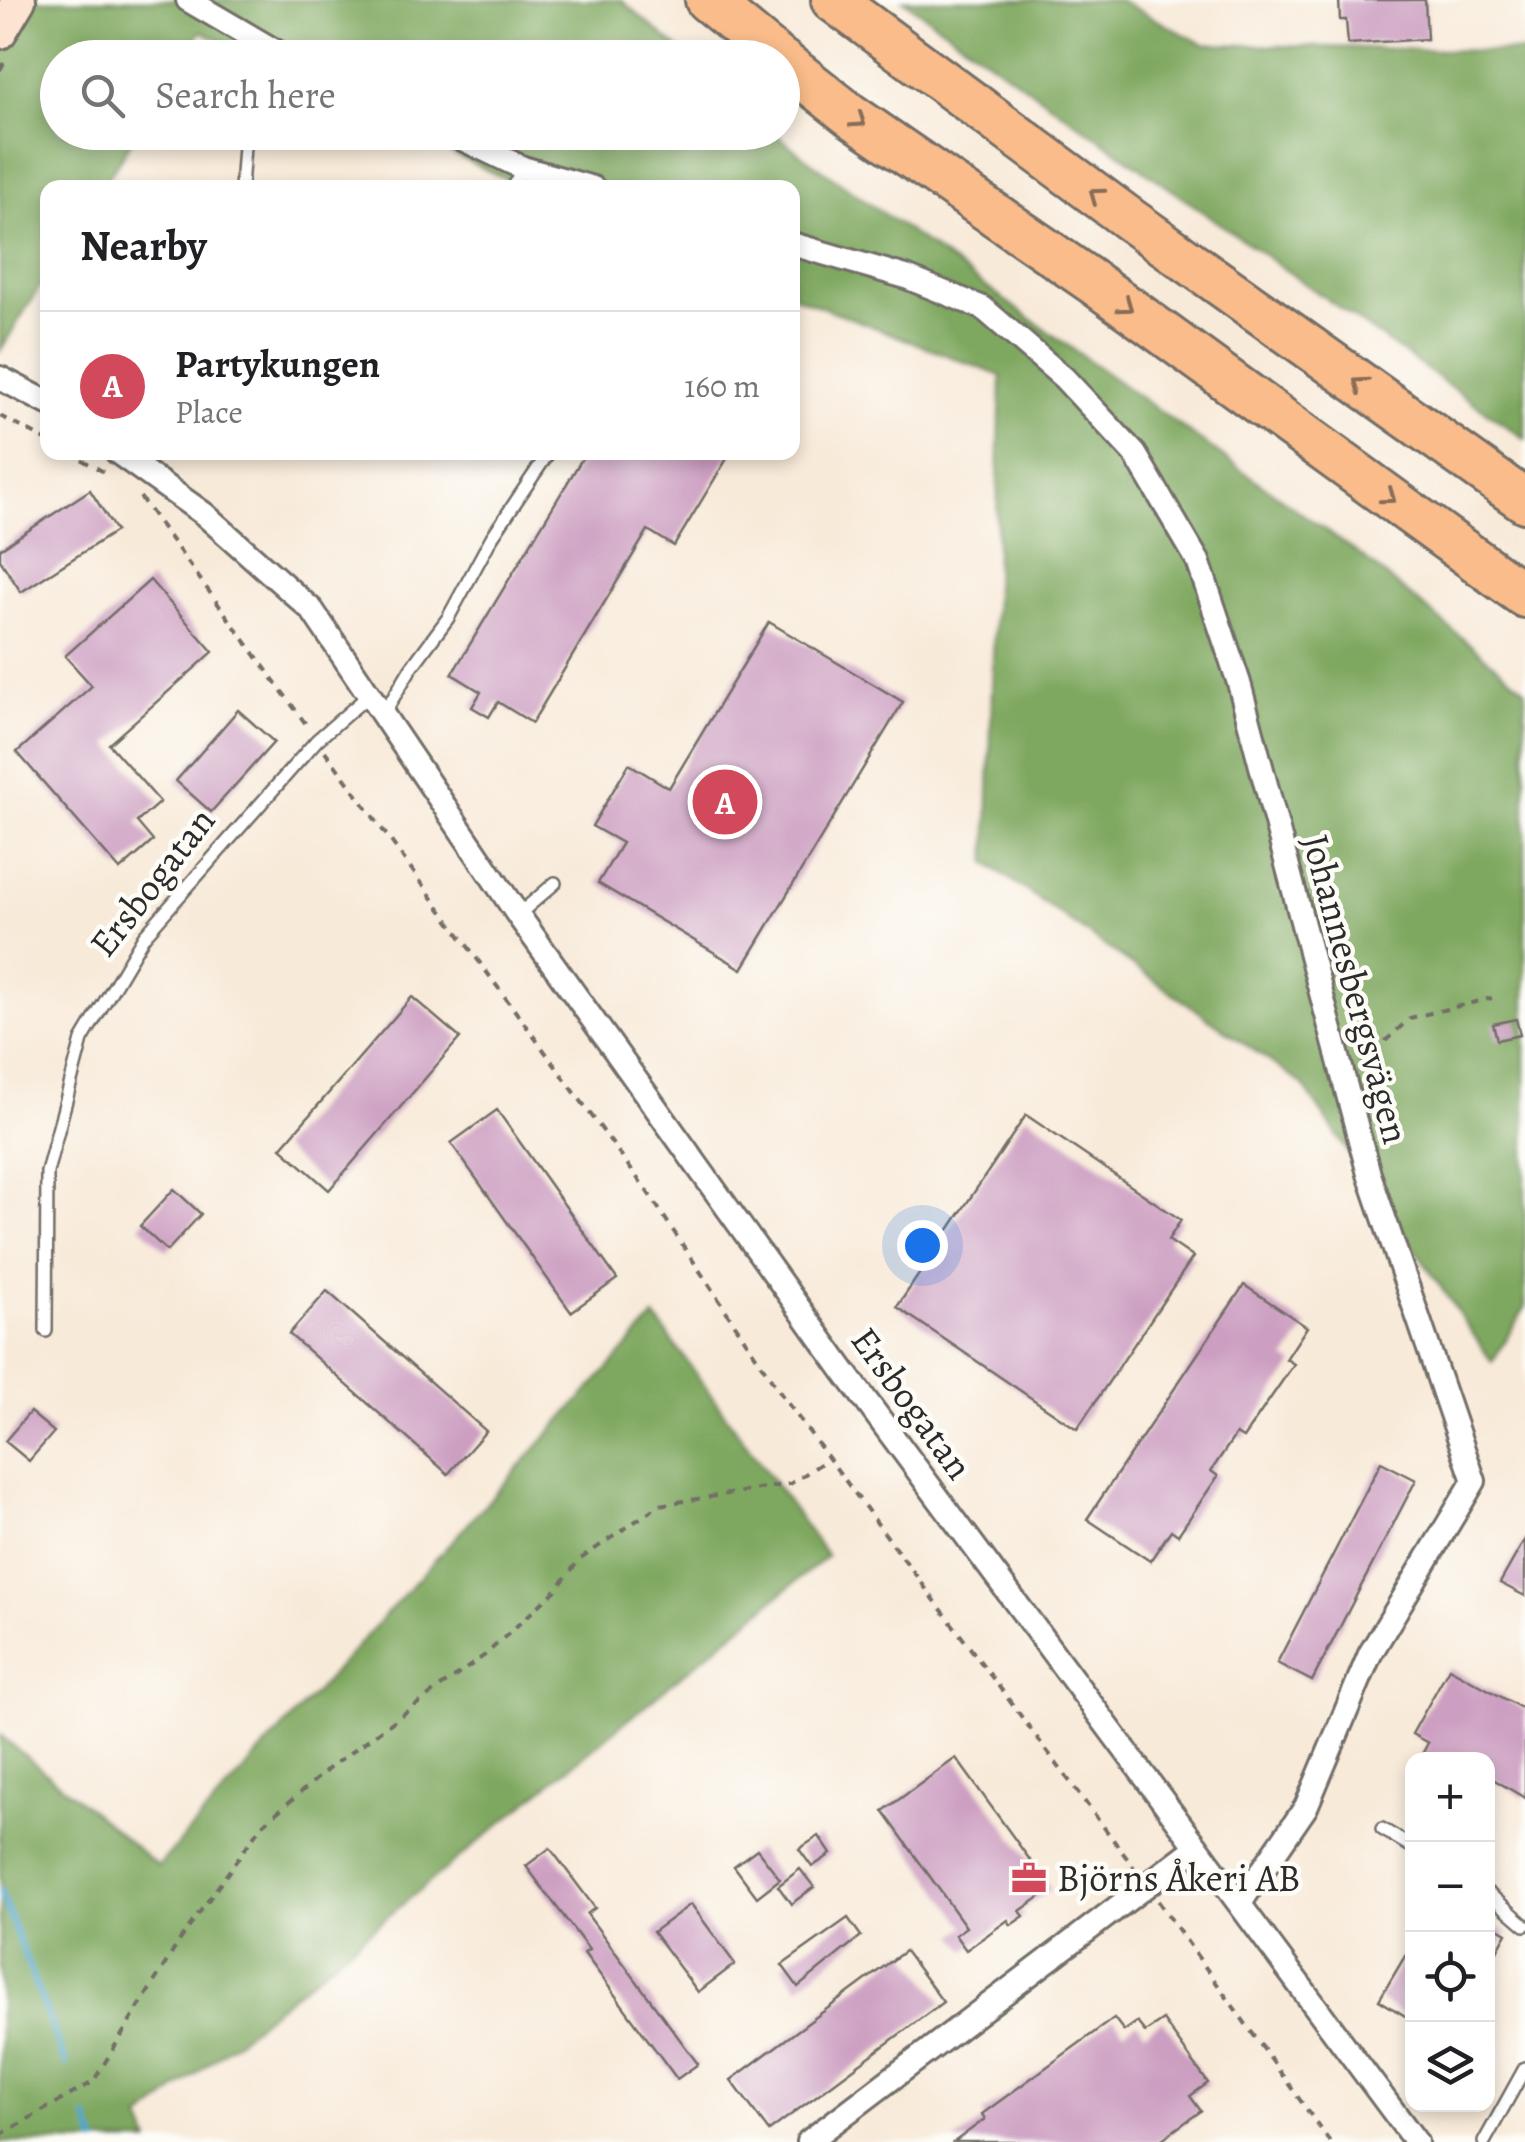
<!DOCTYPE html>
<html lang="en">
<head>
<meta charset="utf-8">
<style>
  :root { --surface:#fff; --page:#f2f2f2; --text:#202124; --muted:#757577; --line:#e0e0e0; --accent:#d1495b }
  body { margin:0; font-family:Alegreya,serif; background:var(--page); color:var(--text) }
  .controls { position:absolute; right:30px; bottom:30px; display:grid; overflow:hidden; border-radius:20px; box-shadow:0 5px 15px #0003 }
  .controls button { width:90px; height:90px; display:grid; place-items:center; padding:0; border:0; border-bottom:2px solid var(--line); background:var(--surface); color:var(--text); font:50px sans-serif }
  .you { position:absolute; left:922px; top:1245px; width:35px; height:35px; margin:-25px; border:8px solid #fff; border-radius:50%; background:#1a73e8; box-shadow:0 0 0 15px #1a73e833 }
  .badge { display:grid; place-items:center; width:65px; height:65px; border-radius:50%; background:var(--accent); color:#fff; font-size:32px; font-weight:700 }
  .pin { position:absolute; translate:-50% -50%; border:5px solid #fff; box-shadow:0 2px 10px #0006 }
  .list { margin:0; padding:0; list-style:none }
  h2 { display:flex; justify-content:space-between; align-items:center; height:130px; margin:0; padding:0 40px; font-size:42px }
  h2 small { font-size:32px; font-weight:400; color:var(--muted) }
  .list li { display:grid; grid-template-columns:65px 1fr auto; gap:30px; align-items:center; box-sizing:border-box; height:150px; padding:0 40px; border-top:2px solid var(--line) }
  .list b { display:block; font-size:38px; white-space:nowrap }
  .list p { margin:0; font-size:32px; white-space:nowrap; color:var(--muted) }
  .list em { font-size:32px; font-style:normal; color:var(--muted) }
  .icon { flex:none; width:55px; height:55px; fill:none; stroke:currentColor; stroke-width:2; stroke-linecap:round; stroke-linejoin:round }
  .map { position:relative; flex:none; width:1525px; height:2142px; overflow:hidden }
  .search { position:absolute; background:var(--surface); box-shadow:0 5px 15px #0003; left:40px; top:40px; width:760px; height:110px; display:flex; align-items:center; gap:25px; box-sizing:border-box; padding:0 35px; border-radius:55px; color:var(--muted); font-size:38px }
  .panel { position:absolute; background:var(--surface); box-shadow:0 5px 15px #0003; left:40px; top:180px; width:760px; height:280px; border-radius:20px }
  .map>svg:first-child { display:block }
  .forest { fill:#7ea75f; stroke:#546945; stroke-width:2.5 }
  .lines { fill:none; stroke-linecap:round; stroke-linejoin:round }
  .stream { stroke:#4fa7cc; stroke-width:6 }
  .building { fill:#cc9ec1 }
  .lane-casing { stroke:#736e68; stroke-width:16 }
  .street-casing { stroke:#736e68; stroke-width:28 }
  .secondary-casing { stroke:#736e68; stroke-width:38 }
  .highway-casing { stroke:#736e68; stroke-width:48 }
  .path { stroke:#736e68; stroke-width:4; stroke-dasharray:8 8; stroke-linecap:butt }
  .lane { stroke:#fff; stroke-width:11 }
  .street { stroke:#fff; stroke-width:22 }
  .secondary { stroke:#fde4d0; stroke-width:32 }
  .highway { stroke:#f9bc8a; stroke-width:42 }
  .oneway { stroke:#886c56 }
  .labels { text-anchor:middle; stroke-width:9; stroke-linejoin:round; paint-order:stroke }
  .street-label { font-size:38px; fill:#2b2b2b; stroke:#fdfcf7 }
  .poi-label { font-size:38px; fill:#2b2b2b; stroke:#fdfcf7; text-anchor:start }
</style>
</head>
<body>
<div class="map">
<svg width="1525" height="2142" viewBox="0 0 1525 2142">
  <rect width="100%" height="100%" fill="#fdfcf7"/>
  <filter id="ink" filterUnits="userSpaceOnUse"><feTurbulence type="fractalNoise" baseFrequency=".01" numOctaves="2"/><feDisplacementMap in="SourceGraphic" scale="20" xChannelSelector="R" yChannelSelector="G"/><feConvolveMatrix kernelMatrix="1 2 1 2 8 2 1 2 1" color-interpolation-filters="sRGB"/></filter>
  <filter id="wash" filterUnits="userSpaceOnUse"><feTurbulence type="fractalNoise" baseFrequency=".0048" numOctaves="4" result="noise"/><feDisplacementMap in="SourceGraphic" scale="40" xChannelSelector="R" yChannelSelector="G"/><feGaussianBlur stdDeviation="2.25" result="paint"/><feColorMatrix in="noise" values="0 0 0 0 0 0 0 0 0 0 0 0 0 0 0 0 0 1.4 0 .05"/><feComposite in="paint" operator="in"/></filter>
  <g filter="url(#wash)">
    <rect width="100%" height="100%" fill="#f8ead9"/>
    <g class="forest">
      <path d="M 0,0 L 621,0 L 688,57 L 255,57 L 201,31 L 184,57 L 58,58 L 58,132 L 137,133 L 102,187 L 48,188 L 47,275 L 0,351 Z"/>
      <path d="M 903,0 L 1119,0 L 1203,44 L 1525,52 L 1525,439 Z"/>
      <path d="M 409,133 L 775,133 L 799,153 L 1360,555 L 1525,689 L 1525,1308 L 1492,1362 L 1302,1084 L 987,863 L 1001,376 L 793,296 L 792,188 L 523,187 Z"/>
      <path d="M 655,1317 L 827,1556 L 141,2119 L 150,2142 L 0,2142 L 0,1735 L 158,1866 Z"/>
    </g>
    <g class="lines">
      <g class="stream">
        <path d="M 0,1891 L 66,2065"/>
        <path d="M 87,2118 L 96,2142"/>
      </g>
    </g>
    <g id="blocks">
      <g class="building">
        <path d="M 1339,0 L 1425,0 L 1427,39 L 1348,44 L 1346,20 L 1340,20 Z"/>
        <path d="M 586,452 L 731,452 L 674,546 L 648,530 L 532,723 L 498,702 L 489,717 L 472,707 L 481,692 L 452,674 Z"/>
        <path d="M 90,490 L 116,531 L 21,592 L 0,560 L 0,549 Z"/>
        <path d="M 150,580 L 213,652 L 109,744 L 160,802 L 137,822 L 153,841 L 120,870 L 17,752 L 92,686 L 65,656 Z"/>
        <path d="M 769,622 L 903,702 L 742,969 L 598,883 L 622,843 L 592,826 L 629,764 L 669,788 Z"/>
        <path d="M 238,710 L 274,742 L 211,812 L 176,781 Z"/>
        <path d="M 412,997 L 460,1038 L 329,1190 L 281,1148 Z"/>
        <path d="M 1516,1019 L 1520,1035 L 1497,1040 L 1493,1024 Z"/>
        <path d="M 497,1110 L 617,1279 L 571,1312 L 451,1143 Z"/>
        <path d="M 1026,1115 L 1181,1220 L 1168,1240 L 1193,1257 L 1077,1429 L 897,1307 Z"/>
        <path d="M 174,1189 L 201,1214 L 167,1251 L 140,1226 Z"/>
        <path d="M 1244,1285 L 1307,1327 L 1286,1359 L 1294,1364 L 1243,1438 L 1236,1434 L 1211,1471 L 1218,1476 L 1178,1535 L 1171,1530 L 1150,1561 L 1087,1519 Z"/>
        <path d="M 327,1291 L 486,1431 L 448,1474 L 289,1334 Z"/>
        <path d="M 30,1412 L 54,1432 L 29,1461 L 5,1441 Z"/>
        <path d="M 1381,1462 L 1416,1480 L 1312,1681 L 1277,1663 Z"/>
        <path d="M 1525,1539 L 1525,1596 L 1500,1583 Z"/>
        <path d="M 1449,1668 L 1525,1710 L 1525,1798 L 1488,1776 L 1488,1760 L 1419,1760 L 1428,1743 L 1412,1734 Z"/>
        <path d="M 956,1758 L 1051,1889 L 1020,1911 L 1024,1916 L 1011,1925 L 1008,1920 L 966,1950 L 955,1935 L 966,1927 L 883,1811 Z"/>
        <path d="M 819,1836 L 831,1854 L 812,1867 L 799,1849 Z"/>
        <path d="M 550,1848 L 595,1908 L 587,1914 L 698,2064 L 677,2079 L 584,1953 L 589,1950 L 526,1866 Z"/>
        <path d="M 757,1849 L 780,1879 L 757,1897 L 734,1866 Z"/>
        <path d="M 800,1869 L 814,1887 L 791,1904 L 778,1886 Z"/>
        <path d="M 691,1904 L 735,1964 L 698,1992 L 653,1932 Z"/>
        <path d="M 848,1918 L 861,1936 L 798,1987 L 782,1965 Z"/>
        <path d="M 1488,1922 L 1507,1933 L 1488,1967 Z"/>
        <path d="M 1412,1944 L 1412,2020 L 1379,2000 Z"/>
        <path d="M 905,1951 L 943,2002 L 769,2131 L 731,2080 Z"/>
        <path d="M 1114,2018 L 1124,2031 L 1137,2022 L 1145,2032 L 1163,2020 L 1208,2083 L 1190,2096 L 1201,2111 L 1158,2142 L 954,2142 L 985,2119 L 982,2114 Z"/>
      </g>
    </g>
  </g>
  <g filter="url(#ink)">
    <use href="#blocks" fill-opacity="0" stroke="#736e68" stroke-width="2.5"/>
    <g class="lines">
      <defs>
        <g id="lane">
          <path d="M 241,188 L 245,132"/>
          <path d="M 512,188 L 523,168"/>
          <path d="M 383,715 L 411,668 L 448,618 L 492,537 L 549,452"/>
          <path d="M 518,915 L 555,883"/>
          <path d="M 46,1331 L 47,1172 L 82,1040 L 144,936 L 317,740 L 369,695"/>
          <path d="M 1382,1829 L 1412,1847"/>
          <path d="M 1488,1893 L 1525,1925"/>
          <path d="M 1484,2142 L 1525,2068"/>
        </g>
        <g id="street">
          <path d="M 188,0 L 287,58"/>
          <path d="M 448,132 L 523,168 L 593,188"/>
          <path d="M 792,244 L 906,277 L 983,308 L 1064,378 L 1135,454 L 1198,561 L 1239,683 L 1369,1174 L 1474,1481 L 1370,1654 L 1306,1807 L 1240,1903"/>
          <path d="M 0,378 L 48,403"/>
          <path d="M 117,452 L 204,514 L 312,610 L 518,915 L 844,1371 L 1416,2142"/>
          <path d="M 808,2142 L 1197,1847"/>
        </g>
        <path id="secondary" d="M 0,32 L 19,0"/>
        <g id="highway">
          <path d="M 707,0 L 778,58"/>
          <path d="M 833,0 L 1129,219 L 1525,501"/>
          <path d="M 782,61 L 849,114 L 1094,283 L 1525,596"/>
        </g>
      </defs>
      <use href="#lane" class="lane-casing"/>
      <use href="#street" class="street-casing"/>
      <use href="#secondary" class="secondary-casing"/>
      <use href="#highway" class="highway-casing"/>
      <g class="path">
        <path d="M 0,70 L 7,57"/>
        <path d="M 0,416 L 48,441"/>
        <path d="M 68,452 L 104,472"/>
        <path d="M 140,497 L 308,727"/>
        <path d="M 325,751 L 649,1194 L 783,1397 L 1135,1869"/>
        <path d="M 1362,1063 L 1410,1018 L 1492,998"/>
        <path d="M 1158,1901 L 1330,2142"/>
        <path d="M 0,2135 L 93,2082 L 180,1940 L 261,1826 L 333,1765 L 485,1655 L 556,1590 L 579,1560 L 659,1505 L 790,1484 L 828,1459"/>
      </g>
      <use href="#lane" class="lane"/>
      <use href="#street" class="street"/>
      <use href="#secondary" class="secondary"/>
      <use href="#highway" class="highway"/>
    </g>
    <defs><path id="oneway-chevron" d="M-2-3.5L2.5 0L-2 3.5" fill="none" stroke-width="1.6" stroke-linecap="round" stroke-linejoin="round" transform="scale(2.5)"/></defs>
    <g class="oneway">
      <use href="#oneway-chevron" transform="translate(859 121) rotate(35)"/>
      <use href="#oneway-chevron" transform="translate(1096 195) rotate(-144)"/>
      <use href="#oneway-chevron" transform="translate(1126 306) rotate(36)"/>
      <use href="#oneway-chevron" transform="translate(1360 384) rotate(-145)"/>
      <use href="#oneway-chevron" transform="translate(1389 497) rotate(36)"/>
    </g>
  </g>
  <defs>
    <symbol id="office-bare" viewBox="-9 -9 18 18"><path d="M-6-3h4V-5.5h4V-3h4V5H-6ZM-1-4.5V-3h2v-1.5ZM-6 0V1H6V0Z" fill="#d1495b" stroke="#fdfcf7" stroke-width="2.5" paint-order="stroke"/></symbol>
  </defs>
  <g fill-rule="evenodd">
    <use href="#office-bare" x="1004" y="1853" width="50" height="50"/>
  </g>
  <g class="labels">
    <g class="street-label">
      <text transform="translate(152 882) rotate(-52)" y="13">Ersbogatan</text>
      <text transform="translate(1356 989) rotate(75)" y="13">Johannesbergsvägen</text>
      <text transform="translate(912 1403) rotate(54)" y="13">Ersbogatan</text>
    </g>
    <g class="poi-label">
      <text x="1057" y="1891">Björns Åkeri AB</text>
    </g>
  </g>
</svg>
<div class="controls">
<button>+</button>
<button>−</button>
<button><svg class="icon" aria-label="locate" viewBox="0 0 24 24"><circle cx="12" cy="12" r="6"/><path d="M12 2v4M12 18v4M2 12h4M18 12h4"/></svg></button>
<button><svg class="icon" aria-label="layers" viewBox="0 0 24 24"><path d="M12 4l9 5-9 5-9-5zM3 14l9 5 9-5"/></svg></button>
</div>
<div class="you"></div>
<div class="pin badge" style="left:725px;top:802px">A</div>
<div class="search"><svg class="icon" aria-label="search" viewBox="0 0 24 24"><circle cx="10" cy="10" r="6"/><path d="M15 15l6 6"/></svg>Search here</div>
<section class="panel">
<h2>Nearby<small></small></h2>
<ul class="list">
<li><span class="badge">A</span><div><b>Partykungen</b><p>Place</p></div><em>160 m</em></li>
</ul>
</section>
</div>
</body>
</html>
